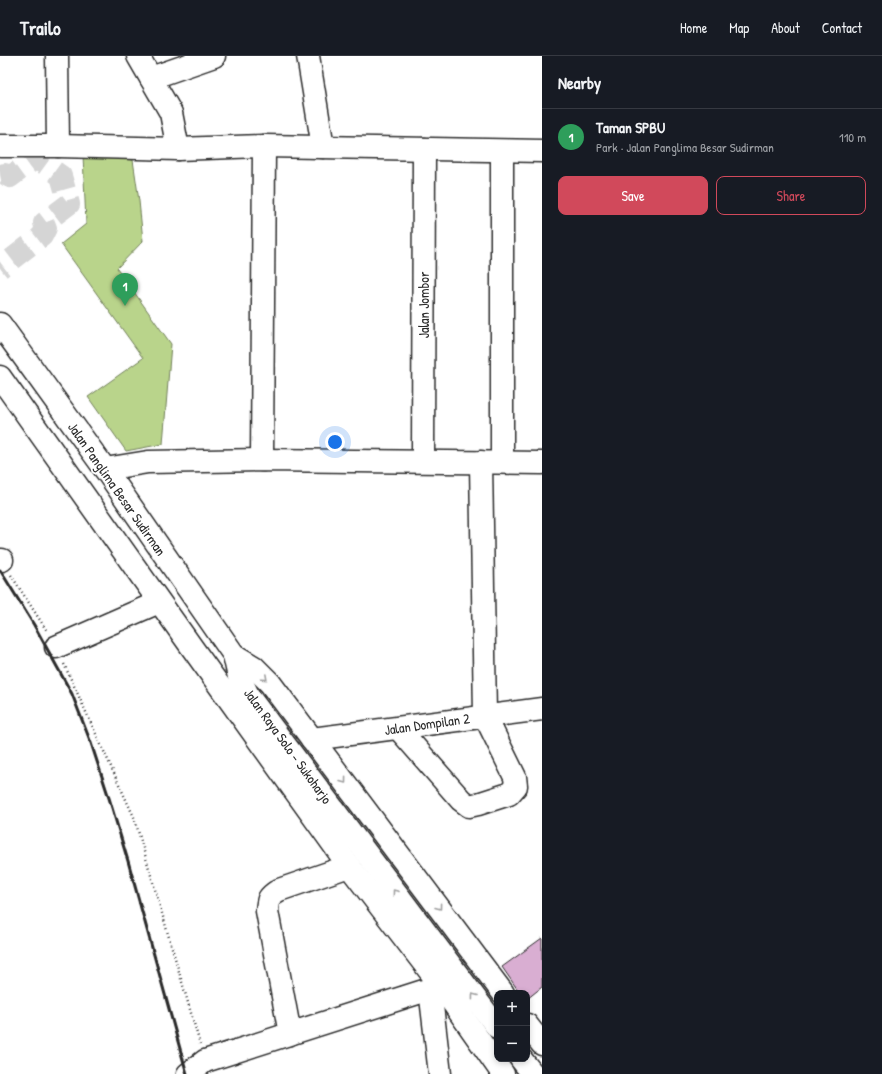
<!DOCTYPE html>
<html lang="en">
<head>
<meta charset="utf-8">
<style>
  :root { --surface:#171b24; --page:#20242c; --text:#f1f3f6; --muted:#9ea1a6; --line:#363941; --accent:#d1495b }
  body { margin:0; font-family:"Patrick Hand",sans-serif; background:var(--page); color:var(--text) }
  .controls { position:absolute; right:12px; bottom:12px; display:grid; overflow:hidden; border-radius:8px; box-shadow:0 2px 6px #0003 }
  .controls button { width:36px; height:36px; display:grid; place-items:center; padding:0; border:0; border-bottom:1px solid var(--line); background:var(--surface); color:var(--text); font:20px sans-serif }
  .you { position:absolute; left:335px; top:386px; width:14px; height:14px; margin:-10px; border:3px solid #fff; border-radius:50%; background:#1a73e8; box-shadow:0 0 0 6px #1a73e833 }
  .badge { display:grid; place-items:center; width:26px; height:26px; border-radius:50%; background:var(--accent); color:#fff; font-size:13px; font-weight:700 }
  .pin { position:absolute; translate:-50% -33px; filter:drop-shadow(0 1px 2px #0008) }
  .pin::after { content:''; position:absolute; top:21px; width:14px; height:12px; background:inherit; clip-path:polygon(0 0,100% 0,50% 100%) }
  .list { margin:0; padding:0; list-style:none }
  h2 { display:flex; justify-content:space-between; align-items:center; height:52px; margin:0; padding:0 16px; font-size:17px }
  h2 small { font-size:13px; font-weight:400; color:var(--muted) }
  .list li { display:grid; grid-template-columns:26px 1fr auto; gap:12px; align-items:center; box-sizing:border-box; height:56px; padding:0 16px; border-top:1px solid var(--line) }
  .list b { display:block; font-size:15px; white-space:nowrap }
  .list p { margin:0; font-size:13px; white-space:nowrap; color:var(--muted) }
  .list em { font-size:13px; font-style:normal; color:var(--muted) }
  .actions { display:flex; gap:8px; padding:12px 16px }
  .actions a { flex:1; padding:9px 0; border:1px solid var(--accent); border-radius:8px; text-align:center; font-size:14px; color:var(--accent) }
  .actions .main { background:var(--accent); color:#fff }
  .map { position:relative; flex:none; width:542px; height:1018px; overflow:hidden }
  header { display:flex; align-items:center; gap:24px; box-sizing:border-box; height:56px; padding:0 20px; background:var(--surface); border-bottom:1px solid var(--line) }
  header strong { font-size:19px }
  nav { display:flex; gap:22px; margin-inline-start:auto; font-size:14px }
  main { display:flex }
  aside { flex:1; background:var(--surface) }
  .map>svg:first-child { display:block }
  .green { fill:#b9d48b; stroke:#72805b }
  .building { fill:#d9aed2; stroke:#2b2b2b }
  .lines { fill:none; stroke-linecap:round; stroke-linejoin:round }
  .minor-tunnel { stroke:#d5d5d5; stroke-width:22; stroke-dasharray:22 11; stroke-linecap:butt }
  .minor-casing { stroke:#2b2b2b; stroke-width:25 }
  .major-casing { stroke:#2b2b2b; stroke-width:25 }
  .path { stroke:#2b2b2b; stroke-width:2.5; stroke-dasharray:1 3; stroke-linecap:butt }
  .minor { stroke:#fff; stroke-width:22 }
  .major { stroke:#fff; stroke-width:22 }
  .rail { stroke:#2b2b2b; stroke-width:3 }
  .oneway { stroke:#a0a0a0 }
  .labels { text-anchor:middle; stroke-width:3.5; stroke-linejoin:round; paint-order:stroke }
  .street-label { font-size:14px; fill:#2b2b2b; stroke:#fff }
</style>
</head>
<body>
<header>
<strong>Trailo</strong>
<nav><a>Home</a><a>Map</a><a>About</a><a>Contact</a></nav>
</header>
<main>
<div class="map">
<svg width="542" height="1018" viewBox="0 0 542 1018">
  <rect width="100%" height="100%" fill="#fff"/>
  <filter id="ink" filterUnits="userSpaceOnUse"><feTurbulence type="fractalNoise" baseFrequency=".025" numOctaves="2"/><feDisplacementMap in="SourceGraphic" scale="8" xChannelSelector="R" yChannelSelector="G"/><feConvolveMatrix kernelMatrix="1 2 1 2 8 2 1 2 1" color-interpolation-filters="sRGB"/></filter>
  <g filter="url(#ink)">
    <path class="green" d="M 83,99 L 133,104 L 139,145 L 143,185 L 117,212 L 171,288 L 163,388 L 126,395 L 88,341 L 143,302 L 61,188 L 86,168 Z"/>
    <path class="building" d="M 542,882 L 542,931 L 527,943 L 527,937 L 520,937 L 502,911 Z"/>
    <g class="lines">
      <path class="minor-tunnel" d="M 0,119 L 5,118 L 10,121 L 36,102 L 61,120 L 69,148 L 44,167 L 46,172 L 42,180 L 0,212"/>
      <defs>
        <g id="minor">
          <path d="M 57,0 L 58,90"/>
          <path d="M 138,0 L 171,57 L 178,93"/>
          <path d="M 308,0 L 323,91"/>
          <path d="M 151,22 L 214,0"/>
          <path d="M 0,90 L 58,90 L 178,93 L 264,90 L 542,95"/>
          <path d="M 0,321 L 193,593 L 349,810 L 439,927 L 503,1018"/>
          <path d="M 262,404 L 264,90"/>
          <path d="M 423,405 L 424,93"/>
          <path d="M 502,406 L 502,95"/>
          <path d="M 105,413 L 148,406 L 262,404 L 542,407"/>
          <path d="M 0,504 L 2,504"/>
          <path d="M 56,591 L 159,546"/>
          <path d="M 398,672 L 461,744 L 469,750 L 478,748 L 509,738 L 516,730 L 515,721 L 485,660 L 481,406"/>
          <path d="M 312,683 L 542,653"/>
          <path d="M 430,933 L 440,1018"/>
          <path d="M 290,978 L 267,855 C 268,842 268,841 279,834 L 349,810"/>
          <path d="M 188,1018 L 205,1005 L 430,933 L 451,918"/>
        </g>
        <g id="major">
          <path d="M 0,268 L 105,413 L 234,599 L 239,621 L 249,641 L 497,971"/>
          <path d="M 234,599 L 254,611 L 270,627 L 503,937"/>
          <path d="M 527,969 L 542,988"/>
          <path d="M 521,1003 L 533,1018"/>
        </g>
      </defs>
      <use href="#minor" class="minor-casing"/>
      <use href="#major" class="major-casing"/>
      <g class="path">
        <path d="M 11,519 L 47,575"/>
        <path d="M 64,608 L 134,761 L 200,988"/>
      </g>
      <use href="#minor" class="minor"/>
      <use href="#major" class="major"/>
      <path class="rail" d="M 0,514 L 34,569 L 72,638 L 91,687 L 109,742 L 128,805 L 187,1018"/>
    </g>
    <defs><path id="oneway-chevron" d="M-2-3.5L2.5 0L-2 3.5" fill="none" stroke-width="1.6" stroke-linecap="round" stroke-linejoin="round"/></defs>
    <g class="oneway">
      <use href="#oneway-chevron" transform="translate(265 622) rotate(42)"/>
      <use href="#oneway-chevron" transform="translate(344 725) rotate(53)"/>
      <use href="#oneway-chevron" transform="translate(395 836) rotate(-127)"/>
      <use href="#oneway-chevron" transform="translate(439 851) rotate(53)"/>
      <use href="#oneway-chevron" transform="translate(474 940) rotate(-127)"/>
    </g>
  </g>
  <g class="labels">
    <g class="street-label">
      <text transform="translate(424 249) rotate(-90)" y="5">Jalan Jombor</text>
      <text transform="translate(117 433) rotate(55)" y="5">Jalan Panglima Besar Sudirman</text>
      <text transform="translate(427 668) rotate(-8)" y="5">Jalan Dompilan 2</text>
      <text transform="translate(288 690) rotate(54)" y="5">Jalan Raya Solo - Sukoharjo</text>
    </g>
  </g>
</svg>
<div class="controls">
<button>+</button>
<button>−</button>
</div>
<div class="you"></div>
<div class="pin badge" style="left:125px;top:250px;background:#2e9e5b">1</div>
</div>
<aside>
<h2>Nearby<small></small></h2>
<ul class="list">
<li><span class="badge" style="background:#2e9e5b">1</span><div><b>Taman SPBU</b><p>Park · Jalan Panglima Besar Sudirman</p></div><em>110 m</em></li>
</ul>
<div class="actions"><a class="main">Save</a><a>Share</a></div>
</aside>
</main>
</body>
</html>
